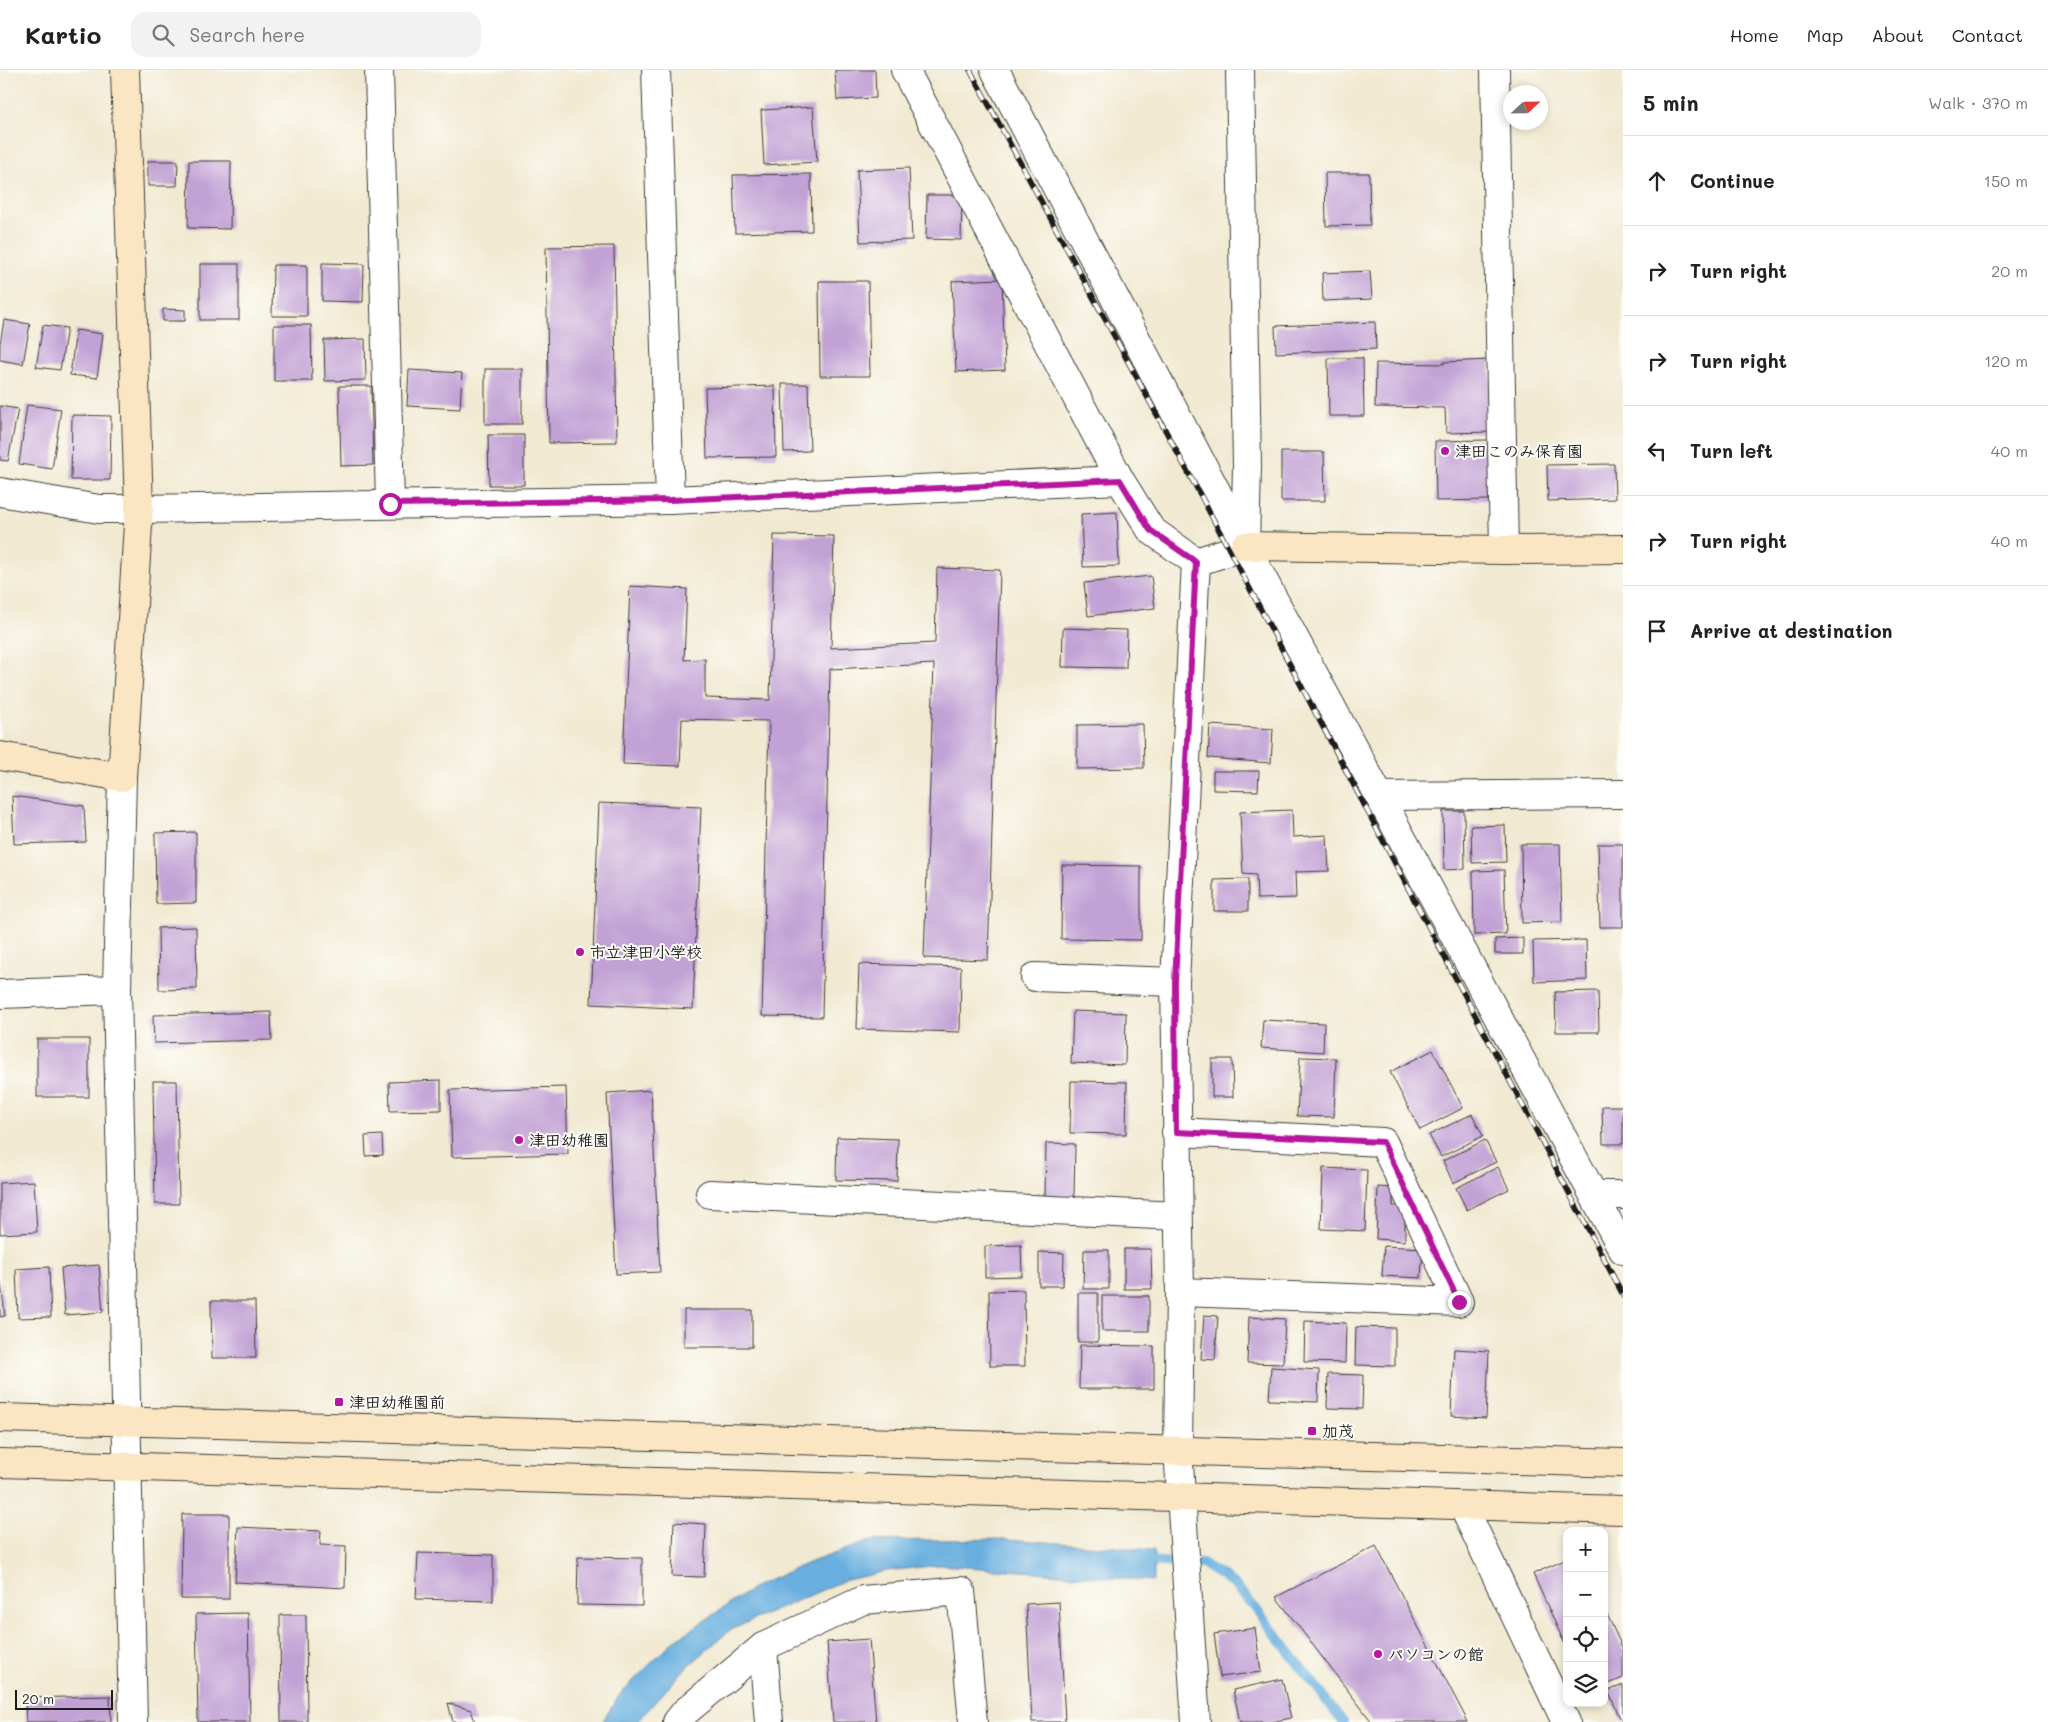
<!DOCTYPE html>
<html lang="en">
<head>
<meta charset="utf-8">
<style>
  :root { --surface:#fff; --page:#f2f2f2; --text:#222; --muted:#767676; --line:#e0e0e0 }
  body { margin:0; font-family:Mali,"Klee One",sans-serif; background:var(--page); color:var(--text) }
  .controls { position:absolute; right:15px; bottom:15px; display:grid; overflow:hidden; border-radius:10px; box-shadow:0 2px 8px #0003 }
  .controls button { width:45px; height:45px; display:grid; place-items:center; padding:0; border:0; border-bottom:1px solid var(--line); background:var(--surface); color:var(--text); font:25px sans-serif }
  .compass { position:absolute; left:1503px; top:15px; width:45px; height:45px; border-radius:50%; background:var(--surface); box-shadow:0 2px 8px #0003; rotate:68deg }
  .scale { position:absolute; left:15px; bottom:12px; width:98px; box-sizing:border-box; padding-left:5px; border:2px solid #1c1c1c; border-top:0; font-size:14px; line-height:18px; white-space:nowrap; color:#1c1c1c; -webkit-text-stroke:4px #fdfcf7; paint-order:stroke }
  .stop { position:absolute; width:15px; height:15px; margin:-11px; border:4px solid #b5179e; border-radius:50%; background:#fff }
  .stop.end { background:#b5179e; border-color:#fff; box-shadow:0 1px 5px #0008 }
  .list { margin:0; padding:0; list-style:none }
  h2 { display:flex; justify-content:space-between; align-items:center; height:65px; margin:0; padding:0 20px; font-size:21px }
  h2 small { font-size:16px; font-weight:400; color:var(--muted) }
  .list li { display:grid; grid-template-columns:32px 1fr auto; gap:15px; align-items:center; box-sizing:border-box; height:90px; padding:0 20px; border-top:1px solid var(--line) }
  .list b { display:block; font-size:19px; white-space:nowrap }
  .list em { font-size:16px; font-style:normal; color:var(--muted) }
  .icon { flex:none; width:28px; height:28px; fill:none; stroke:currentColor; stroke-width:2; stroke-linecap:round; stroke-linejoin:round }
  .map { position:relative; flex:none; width:1623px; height:1652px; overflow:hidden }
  header { display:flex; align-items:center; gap:30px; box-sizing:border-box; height:70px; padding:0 25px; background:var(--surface); border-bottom:1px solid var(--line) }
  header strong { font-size:24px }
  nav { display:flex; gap:28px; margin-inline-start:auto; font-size:18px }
  .search { width:350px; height:45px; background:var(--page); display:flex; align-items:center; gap:12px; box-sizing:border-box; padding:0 18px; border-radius:15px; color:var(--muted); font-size:19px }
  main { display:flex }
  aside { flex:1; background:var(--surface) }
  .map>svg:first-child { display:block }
  .water { fill:#67afdf; stroke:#42667e }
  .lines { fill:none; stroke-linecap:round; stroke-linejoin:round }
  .stream { stroke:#67afdf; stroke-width:10 }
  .building { fill:#c2a2d5 }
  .street-casing { stroke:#3c3b37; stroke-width:30 }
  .secondary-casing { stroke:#3c3b37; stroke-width:30 }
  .street { stroke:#fff; stroke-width:28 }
  .secondary { stroke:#fbe6c3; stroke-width:28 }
  .rail-casing { stroke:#1c1c1c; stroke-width:5.5 }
  .rail { stroke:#fdfcf7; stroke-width:4; stroke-dasharray:11; stroke-linecap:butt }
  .route { stroke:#b5179e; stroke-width:6 }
  .poi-dot { fill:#b5179e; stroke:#fdfcf7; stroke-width:2 }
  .labels { text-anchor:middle; stroke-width:4; stroke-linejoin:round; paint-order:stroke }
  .poi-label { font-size:16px; font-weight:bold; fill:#1c1c1c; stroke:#fdfcf7; text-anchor:start }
</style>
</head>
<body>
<header>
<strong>Kartio</strong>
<div class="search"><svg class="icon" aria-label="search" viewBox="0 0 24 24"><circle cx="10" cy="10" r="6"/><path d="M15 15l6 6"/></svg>Search here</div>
<nav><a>Home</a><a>Map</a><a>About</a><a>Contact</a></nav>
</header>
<main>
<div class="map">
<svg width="1623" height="1652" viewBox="0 0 1623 1652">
  <rect width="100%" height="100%" fill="#fdfcf7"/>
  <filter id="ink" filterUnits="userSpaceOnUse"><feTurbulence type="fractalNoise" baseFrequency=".02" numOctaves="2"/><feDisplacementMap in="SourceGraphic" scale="10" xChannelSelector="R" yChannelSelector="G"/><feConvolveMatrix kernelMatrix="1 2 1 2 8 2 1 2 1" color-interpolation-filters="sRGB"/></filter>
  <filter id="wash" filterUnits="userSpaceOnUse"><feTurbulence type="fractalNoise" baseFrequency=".0096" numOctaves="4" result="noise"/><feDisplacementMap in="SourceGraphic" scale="20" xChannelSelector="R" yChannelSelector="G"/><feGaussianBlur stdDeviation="1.12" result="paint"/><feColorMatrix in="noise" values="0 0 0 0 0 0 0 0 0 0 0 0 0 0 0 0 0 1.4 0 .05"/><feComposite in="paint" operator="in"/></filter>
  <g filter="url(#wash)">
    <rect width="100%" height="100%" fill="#f1e9d1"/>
    <path class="water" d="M 1006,1469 L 1154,1480 L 1154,1511 L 940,1495 L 887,1501 L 843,1511 L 730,1560 L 685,1599 L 637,1652 L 602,1652 L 621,1623 L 671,1573 L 756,1516 L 808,1493 L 870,1471 Z"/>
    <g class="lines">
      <path class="stream" d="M 1142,1491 L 1203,1494 L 1234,1514 L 1256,1539 L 1343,1652"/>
    </g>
    <g id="blocks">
      <g class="building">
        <path d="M 835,0 L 875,0 L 876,28 L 837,30 Z"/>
        <path d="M 813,37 L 817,92 L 764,95 L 761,40 Z"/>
        <path d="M 148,91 L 178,91 L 177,116 L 148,116 Z"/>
        <path d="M 189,91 L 231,91 L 230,159 L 188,158 Z"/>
        <path d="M 909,98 L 912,170 L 860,172 L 857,100 Z"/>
        <path d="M 1325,103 L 1369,103 L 1370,155 L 1326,156 Z"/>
        <path d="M 811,104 L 812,161 L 735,163 L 733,105 Z"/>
        <path d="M 927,125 L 962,125 L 961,170 L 926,169 Z"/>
        <path d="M 614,176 L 617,372 L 549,373 L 546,177 Z"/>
        <path d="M 322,193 L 364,194 L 363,232 L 322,231 Z"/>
        <rect x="200" y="194" width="39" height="56"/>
        <path d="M 273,195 L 307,195 L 307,246 L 272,246 Z"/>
        <path d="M 1370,201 L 1372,229 L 1323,231 L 1322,203 Z"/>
        <path d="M 1002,209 L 1005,300 L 956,302 L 952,211 Z"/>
        <path d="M 819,211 L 868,211 L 870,306 L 820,306 Z"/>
        <path d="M 163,239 L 185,240 L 185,251 L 163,251 Z"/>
        <path d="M 4,250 L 30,254 L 23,294 L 0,290 L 0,274 Z"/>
        <path d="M 1375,252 L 1376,279 L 1276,283 L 1275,256 Z"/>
        <path d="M 43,255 L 67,258 L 60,300 L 36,297 Z"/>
        <path d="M 274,255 L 311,255 L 312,311 L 274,311 Z"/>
        <path d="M 76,260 L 103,264 L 97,308 L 70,305 Z"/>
        <path d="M 365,269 L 366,310 L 325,311 L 324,270 Z"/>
        <path d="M 1328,288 L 1363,288 L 1364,346 L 1329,346 Z"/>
        <path d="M 1490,290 L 1492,362 L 1446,363 L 1445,338 L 1375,337 L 1376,293 L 1444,294 L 1444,292 Z"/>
        <rect x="485" y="299" width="37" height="55"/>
        <path d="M 409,300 L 462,303 L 460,339 L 407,336 Z"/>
        <path d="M 782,314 L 808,314 L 810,381 L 784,382 Z"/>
        <path d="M 339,316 L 371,316 L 373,395 L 341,396 Z"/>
        <path d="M 775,316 L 776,387 L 707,388 L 705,318 Z"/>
        <path d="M 27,335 L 61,339 L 52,399 L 19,394 Z"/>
        <path d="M 0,336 L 18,339 L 8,391 L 0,390 Z"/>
        <path d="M 72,345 L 111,346 L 110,410 L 71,410 Z"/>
        <path d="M 488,365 L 524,365 L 524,415 L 489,415 Z"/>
        <path d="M 1489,370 L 1490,430 L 1436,431 L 1435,371 Z"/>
        <path d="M 1281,382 L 1324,382 L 1325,431 L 1281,431 Z"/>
        <path d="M 1614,394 L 1615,429 L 1548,431 L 1547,395 Z"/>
        <path d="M 1117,442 L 1119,496 L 1083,497 L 1081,444 Z"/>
        <path d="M 774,465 L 834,466 L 831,578 L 935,573 L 937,498 L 1000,500 L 988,890 L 924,888 L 934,594 L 830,599 L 822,947 L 762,946 L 769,651 L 682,649 L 680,696 L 623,694 L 630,516 L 687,519 L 684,590 L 705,589 L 705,628 L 770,630 Z"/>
        <path d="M 1151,506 L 1155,538 L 1088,546 L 1084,513 Z"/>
        <path d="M 1063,558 L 1127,560 L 1126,598 L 1062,597 Z"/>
        <path d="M 1143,654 L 1144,698 L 1077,699 L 1077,655 Z"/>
        <path d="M 1210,655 L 1273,659 L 1271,693 L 1208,688 Z"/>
        <path d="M 1213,701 L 1259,701 L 1258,721 L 1213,720 Z"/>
        <path d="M 12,726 L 84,736 L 86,772 L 14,774 Z"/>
        <path d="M 599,733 L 701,737 L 693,939 L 591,934 Z"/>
        <path d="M 1292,740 L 1293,767 L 1327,765 L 1329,801 L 1295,802 L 1296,828 L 1257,829 L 1256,805 L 1243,804 L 1240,742 Z"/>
        <path d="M 1443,741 L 1464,741 L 1465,799 L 1444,800 Z"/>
        <path d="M 1505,755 L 1506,792 L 1472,793 L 1471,756 Z"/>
        <path d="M 196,762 L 196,833 L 156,834 L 155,763 Z"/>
        <path d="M 1521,774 L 1560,774 L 1562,852 L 1522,853 Z"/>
        <path d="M 1598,774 L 1623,774 L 1623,857 L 1600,857 Z"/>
        <path d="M 1062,795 L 1141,796 L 1141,870 L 1061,869 Z"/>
        <path d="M 1504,800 L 1506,864 L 1474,865 L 1473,801 Z"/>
        <path d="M 1248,809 L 1248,841 L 1214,841 L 1214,810 Z"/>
        <path d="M 196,857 L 197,919 L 159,920 L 158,858 Z"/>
        <path d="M 1523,868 L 1523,884 L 1495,884 L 1495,869 Z"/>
        <path d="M 1586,870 L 1587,910 L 1534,912 L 1533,871 Z"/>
        <path d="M 859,894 L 961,897 L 960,962 L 857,959 Z"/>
        <path d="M 1598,921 L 1599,962 L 1556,962 L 1555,922 Z"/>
        <path d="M 1073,941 L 1126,943 L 1125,995 L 1071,993 Z"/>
        <path d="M 271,942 L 272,970 L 154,973 L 153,945 Z"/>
        <path d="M 1263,950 L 1324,953 L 1323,982 L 1261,978 Z"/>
        <rect x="37" y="969" width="52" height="58"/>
        <path d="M 1433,980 L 1463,1038 L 1420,1060 L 1390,1002 Z"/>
        <path d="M 1300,987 L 1336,988 L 1334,1047 L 1297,1046 Z"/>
        <path d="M 1212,989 L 1232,989 L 1233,1027 L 1212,1027 Z"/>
        <path d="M 441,1010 L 441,1040 L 390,1041 L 389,1012 Z"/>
        <path d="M 153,1011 L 177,1011 L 179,1134 L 155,1134 Z"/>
        <path d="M 1071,1011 L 1127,1012 L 1126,1064 L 1070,1063 Z"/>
        <path d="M 566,1017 L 568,1084 L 452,1087 L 450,1020 Z"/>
        <path d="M 651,1020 L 660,1202 L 616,1204 L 607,1023 Z"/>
        <path d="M 1602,1036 L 1623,1036 L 1623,1074 L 1603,1074 Z"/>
        <path d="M 1472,1044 L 1483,1066 L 1441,1087 L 1429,1065 Z"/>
        <path d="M 382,1065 L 383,1085 L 366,1086 L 365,1066 Z"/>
        <path d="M 837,1067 L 898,1069 L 897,1111 L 836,1110 Z"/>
        <path d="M 1485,1070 L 1496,1092 L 1453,1113 L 1443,1091 Z"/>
        <path d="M 1046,1073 L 1075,1074 L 1074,1127 L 1045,1126 Z"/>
        <path d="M 1498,1097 L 1509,1119 L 1467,1140 L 1456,1118 Z"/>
        <path d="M 1323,1098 L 1367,1100 L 1365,1161 L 1321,1159 Z"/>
        <path d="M 34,1111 L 37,1162 L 0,1164 L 0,1113 Z"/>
        <path d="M 1378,1117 L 1393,1118 L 1393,1136 L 1405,1136 L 1405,1171 L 1376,1169 Z"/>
        <path d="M 1021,1175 L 1022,1206 L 985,1207 L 985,1176 Z"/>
        <path d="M 1384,1176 L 1423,1178 L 1421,1208 L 1382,1206 Z"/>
        <path d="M 1124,1179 L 1151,1179 L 1152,1219 L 1124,1219 Z"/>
        <path d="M 1084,1180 L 1109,1180 L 1109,1219 L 1083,1219 Z"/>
        <path d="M 1039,1182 L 1064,1183 L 1063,1216 L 1039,1216 Z"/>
        <path d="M 99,1195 L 103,1242 L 65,1245 L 61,1198 Z"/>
        <path d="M 49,1197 L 51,1247 L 18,1248 L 16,1199 Z"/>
        <path d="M 0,1213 L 1,1213 L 5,1246 L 0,1247 Z"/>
        <path d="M 1024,1220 L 1025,1296 L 990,1296 L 989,1221 Z"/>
        <rect x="1078" y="1223" width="20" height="49"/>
        <rect x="1102" y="1226" width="47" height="35"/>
        <path d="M 211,1231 L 255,1231 L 256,1288 L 212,1288 Z"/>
        <rect x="684" y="1240" width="68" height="37"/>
        <path d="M 1204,1245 L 1218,1246 L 1215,1290 L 1201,1289 Z"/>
        <path d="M 1249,1247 L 1285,1249 L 1283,1294 L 1247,1293 Z"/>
        <path d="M 1305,1251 L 1346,1253 L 1345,1293 L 1304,1292 Z"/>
        <path d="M 1356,1257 L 1395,1258 L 1395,1296 L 1355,1295 Z"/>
        <path d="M 1080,1275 L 1154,1276 L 1154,1319 L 1079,1319 Z"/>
        <path d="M 1454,1279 L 1489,1281 L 1486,1348 L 1451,1346 Z"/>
        <path d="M 1271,1297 L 1319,1300 L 1318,1332 L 1269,1330 Z"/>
        <path d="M 1328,1304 L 1363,1305 L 1362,1339 L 1327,1338 Z"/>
        <path d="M 182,1444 L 229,1444 L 229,1529 L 181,1529 Z"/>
        <path d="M 674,1452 L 706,1454 L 704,1507 L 672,1506 Z"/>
        <path d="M 238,1457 L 321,1461 L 320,1475 L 346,1476 L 345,1518 L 235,1512 Z"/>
        <path d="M 1376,1476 L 1468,1652 L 1372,1652 L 1276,1527 Z"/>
        <path d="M 418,1483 L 493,1485 L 493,1531 L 416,1529 Z"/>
        <path d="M 578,1487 L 642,1488 L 642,1536 L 577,1535 Z"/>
        <path d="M 1567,1489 L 1567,1579 L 1533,1504 Z"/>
        <path d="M 1059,1532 L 1065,1652 L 1032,1652 L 1026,1534 Z"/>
        <path d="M 1604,1538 L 1623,1579 L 1623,1608 L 1604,1616 Z"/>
        <path d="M 248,1543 L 250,1652 L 198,1652 L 196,1544 Z"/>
        <path d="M 280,1545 L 306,1545 L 307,1652 L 281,1652 Z"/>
        <path d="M 1255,1558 L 1261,1602 L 1220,1607 L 1214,1564 Z"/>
        <path d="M 869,1569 L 876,1652 L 833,1652 L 827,1572 Z"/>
        <path d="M 1282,1609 L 1291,1648 L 1271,1652 L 1240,1652 L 1233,1620 Z"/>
        <path d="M 1623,1615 L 1623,1652 L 1622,1652 L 1608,1621 Z"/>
        <path d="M 110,1626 L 111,1652 L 26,1652 L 25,1628 Z"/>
        <path d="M 448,1633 L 471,1640 L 475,1652 L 453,1652 Z"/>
      </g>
    </g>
  </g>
  <g filter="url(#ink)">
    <use href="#blocks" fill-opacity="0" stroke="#3c3b37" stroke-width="1"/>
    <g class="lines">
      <defs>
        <g id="street">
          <path d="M 379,0 L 390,434"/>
          <path d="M 656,0 L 670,430"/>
          <path d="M 905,0 L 1120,410 L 1151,460 L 1196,492"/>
          <path d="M 995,0 L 1245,476 L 1623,1180"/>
          <path d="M 1495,0 L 1504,480"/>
          <path d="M 0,422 L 99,439 L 139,439 L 670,430 L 1120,410"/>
          <path d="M 1196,492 L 1245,476 L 1247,396 L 1240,0"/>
          <path d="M 122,707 L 117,920 L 133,1652"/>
          <path d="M 1379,726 L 1623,724"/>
          <path d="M 1035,907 L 1175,912"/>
          <path d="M 0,924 L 117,920"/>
          <path d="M 1176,1062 L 1383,1072 L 1459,1232 L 1180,1222"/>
          <path d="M 710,1124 L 1178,1146"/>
          <path d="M 1594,1125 L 1623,1125"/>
          <path d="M 1463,1436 L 1566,1652"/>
          <path d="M 763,1577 L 769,1652"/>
          <path d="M 677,1652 L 685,1642 L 763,1577 L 863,1530 L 961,1521 L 973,1652"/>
          <path d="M 1196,1652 L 1178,1379 L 1180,1222 L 1175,912 L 1196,492"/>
        </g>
        <g id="secondary">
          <path d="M 1245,476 L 1504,480 L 1623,479"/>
          <path d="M 0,686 L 122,707 L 139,439 L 125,0"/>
          <path d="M 0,1348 L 1623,1393"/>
          <path d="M 0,1393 L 1623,1440"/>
        </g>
      </defs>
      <use href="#street" class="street-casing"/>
      <use href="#secondary" class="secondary-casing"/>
      <use href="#street" class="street"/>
      <use href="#secondary" class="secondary"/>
      <defs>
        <path id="rail" d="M 970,0 L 1202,428 L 1623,1225"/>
      </defs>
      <use href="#rail" class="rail-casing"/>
      <use href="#rail" class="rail"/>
    </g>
  </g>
  <g class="lines" filter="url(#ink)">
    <path class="route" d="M 390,434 L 670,430 L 1120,410 L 1150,460 L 1196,492 L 1175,912 L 1176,1062 L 1383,1072 L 1459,1232"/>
  </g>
  <g class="poi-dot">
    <circle cx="1445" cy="381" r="5"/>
    <circle cx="580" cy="882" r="5"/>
    <circle cx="519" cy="1070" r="5"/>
    <rect x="334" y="1327" width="10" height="10" rx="2.5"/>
    <rect x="1307" y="1356" width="10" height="10" rx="2.5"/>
    <circle cx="1378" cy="1584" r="5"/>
  </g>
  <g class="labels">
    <g class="poi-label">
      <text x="1455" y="387">津田このみ保育園</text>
      <text x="590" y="888">市立津田小学校</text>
      <text x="529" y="1076">津田幼稚園</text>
      <text x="349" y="1338">津田幼稚園前</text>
      <text x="1322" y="1367">加茂</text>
      <text x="1388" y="1590">パソコンの館</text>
    </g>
  </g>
</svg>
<div class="controls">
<button>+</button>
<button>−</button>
<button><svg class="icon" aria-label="locate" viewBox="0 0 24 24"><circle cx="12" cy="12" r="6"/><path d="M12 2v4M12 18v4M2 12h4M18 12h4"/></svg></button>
<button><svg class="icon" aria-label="layers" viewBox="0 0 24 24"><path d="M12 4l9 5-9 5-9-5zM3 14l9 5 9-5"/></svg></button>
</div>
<svg class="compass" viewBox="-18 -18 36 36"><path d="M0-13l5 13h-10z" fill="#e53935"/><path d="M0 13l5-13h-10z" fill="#767676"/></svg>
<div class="scale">20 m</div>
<div class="stop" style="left:390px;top:434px"></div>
<div class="stop end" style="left:1459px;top:1232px"></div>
</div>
<aside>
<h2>5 min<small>Walk · 370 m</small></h2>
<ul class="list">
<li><svg class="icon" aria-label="ahead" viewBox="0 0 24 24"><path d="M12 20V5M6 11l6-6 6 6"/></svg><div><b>Continue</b></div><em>150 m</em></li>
<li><svg class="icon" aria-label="right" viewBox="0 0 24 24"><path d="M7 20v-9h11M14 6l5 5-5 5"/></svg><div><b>Turn right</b></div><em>20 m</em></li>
<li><svg class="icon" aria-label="right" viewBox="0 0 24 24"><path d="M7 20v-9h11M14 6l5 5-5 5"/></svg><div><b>Turn right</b></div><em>120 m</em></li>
<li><svg class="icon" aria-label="left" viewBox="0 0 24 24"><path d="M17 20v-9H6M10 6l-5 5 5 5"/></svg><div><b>Turn left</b></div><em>40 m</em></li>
<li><svg class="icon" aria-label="right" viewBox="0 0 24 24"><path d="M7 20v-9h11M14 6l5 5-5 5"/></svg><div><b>Turn right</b></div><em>40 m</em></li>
<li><svg class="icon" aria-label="arrive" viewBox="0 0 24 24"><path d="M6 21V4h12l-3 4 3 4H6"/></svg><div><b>Arrive at destination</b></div></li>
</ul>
</aside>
</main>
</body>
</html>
